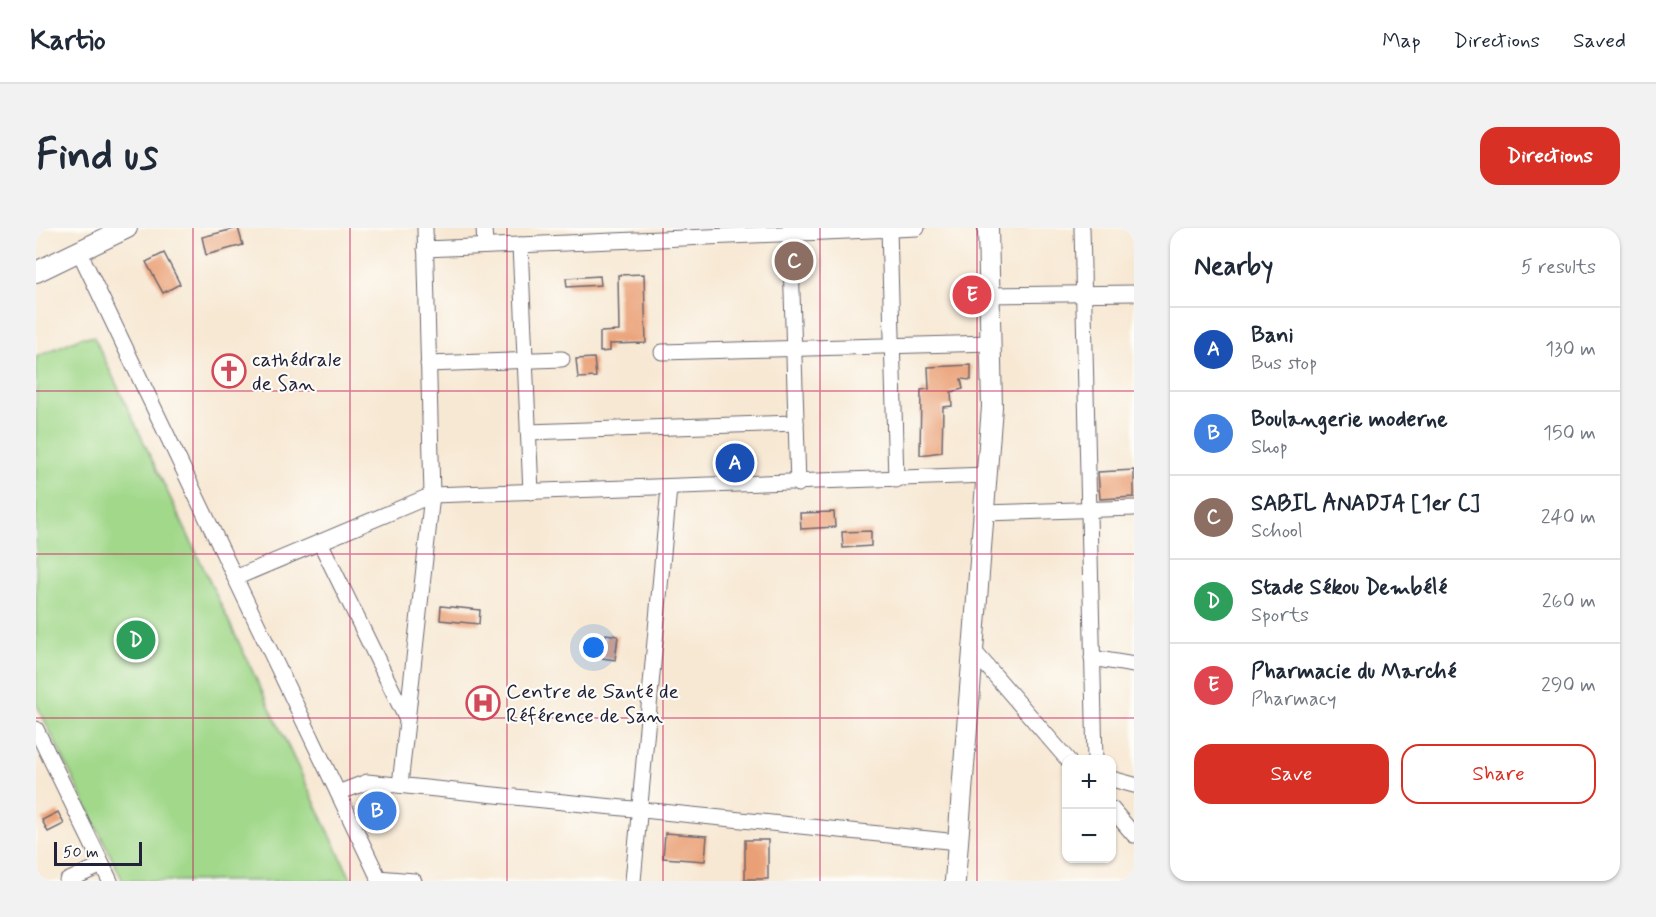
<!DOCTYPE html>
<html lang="en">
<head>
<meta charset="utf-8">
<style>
  :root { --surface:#fff; --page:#f2f2f3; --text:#1f2937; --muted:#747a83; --line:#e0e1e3; --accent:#d93025 }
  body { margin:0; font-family:Mynerve,sans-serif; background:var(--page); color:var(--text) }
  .controls { position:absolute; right:18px; bottom:18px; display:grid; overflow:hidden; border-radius:12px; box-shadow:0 2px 4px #0004 }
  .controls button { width:54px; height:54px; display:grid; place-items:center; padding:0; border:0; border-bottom:2px solid var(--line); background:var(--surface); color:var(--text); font:30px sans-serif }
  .scale { position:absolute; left:18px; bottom:15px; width:88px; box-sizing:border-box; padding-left:6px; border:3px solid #22223b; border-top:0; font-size:16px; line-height:21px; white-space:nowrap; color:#22223b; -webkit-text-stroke:4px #fdfcf7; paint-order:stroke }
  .you { position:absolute; left:558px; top:420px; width:21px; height:21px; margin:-15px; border:4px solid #fff; border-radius:50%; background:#1a73e8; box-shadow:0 0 0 9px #1a73e833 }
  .badge { display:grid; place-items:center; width:39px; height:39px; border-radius:50%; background:var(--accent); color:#fff; font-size:20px; font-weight:700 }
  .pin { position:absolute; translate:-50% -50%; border:3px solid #fff; box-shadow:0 2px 6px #0006 }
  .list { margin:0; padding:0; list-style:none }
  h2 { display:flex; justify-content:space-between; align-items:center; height:78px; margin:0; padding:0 24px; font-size:26px }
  h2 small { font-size:20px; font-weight:400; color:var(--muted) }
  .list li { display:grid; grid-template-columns:39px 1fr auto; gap:18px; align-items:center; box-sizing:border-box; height:84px; padding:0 24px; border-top:2px solid var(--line) }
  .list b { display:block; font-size:22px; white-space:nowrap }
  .list p { margin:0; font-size:20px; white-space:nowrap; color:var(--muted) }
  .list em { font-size:20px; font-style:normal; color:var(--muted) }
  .actions { display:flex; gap:12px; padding:18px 24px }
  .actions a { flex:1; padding:14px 0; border:2px solid var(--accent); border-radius:18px; text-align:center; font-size:21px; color:var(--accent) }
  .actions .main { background:var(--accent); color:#fff }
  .map { position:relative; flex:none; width:1098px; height:653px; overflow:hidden; border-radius:18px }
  header { display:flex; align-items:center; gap:36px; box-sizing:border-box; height:84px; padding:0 30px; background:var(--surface); border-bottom:2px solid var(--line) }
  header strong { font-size:28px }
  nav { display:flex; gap:33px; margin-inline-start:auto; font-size:21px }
  .intro { display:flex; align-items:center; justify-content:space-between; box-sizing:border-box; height:144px; padding:0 36px }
  h1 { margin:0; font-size:42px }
  .button { padding:15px 27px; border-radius:18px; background:var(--accent); color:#fff; font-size:21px; font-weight:700 }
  main { display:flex; gap:36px; padding:0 36px }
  aside { flex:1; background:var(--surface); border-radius:18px; box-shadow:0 2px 4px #0004 }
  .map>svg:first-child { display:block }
  .green { fill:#a1d88a; stroke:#627d62; stroke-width:1.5 }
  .building { fill:#eaa076 }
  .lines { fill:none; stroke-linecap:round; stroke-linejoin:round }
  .minor-casing { stroke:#6d6770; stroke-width:17 }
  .major-casing { stroke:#6d6770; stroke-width:22 }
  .minor { stroke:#fff; stroke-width:15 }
  .major { stroke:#fff; stroke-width:20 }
  .grid { fill:none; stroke:#c2185b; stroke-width:1.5; stroke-opacity:0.55 }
  .labels { text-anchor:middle; stroke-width:4.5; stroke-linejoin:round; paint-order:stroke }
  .poi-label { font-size:21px; fill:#22223b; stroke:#fdfcf7; text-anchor:start }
</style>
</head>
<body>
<header>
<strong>Kartio</strong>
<nav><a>Map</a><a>Directions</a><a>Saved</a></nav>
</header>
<div class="intro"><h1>Find us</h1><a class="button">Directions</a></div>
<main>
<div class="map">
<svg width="1098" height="653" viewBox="0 0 1098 653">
  <rect width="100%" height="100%" fill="#fdfcf7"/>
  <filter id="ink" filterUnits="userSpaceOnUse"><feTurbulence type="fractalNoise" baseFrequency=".0167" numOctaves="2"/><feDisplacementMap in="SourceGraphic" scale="12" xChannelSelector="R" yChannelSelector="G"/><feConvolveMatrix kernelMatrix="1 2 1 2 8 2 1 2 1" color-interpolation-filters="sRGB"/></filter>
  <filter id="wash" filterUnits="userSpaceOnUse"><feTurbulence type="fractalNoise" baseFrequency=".008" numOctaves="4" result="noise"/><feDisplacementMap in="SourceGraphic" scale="24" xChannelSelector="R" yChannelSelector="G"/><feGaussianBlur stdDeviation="1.35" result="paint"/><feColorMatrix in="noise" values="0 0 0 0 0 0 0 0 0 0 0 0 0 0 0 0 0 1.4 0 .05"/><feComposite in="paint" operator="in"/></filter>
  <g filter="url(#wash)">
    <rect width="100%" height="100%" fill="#f7e8d3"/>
    <path class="green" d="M 46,109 L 58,109 L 316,653 L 87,653 L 0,475 L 0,129 Z"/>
    <g id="blocks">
      <g class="building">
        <path d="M 202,0 L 207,17 L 170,27 L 166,9 Z"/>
        <path d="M 128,25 L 144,56 L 127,65 L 110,34 Z"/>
        <path d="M 608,46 L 610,115 L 574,116 L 574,123 L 564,124 L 564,104 L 583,103 L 582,47 Z"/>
        <path d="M 564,48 L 565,57 L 531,59 L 530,50 Z"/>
        <path d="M 558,130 L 560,149 L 542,150 L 540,131 Z"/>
        <path d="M 935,137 L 935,152 L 925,151 L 927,161 L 915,164 L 916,178 L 907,179 L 906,224 L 884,227 L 885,162 L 893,161 L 892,139 Z"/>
        <path d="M 1098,242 L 1098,269 L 1064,271 L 1062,244 Z"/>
        <path d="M 798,284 L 799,299 L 765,301 L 764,285 Z"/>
        <path d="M 835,303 L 835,318 L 807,320 L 806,304 Z"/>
        <path d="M 405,378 L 444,382 L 443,396 L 404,392 Z"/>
        <path d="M 570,406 L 582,408 L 579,432 L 566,430 Z"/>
        <path d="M 22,584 L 28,596 L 12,604 L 6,592 Z"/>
        <path d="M 629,605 L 671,608 L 669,633 L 627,630 Z"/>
        <rect x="709" y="612" width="23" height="39"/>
      </g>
    </g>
  </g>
  <g filter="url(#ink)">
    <use href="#blocks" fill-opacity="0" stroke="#6d6770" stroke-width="1.5"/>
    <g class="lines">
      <defs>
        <g id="minor">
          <path d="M 448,0 L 449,18"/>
          <path d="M 754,0 L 762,256"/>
          <path d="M 853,0 L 860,252"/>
          <path d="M 1046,0 L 1059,532"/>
          <path d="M 484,17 L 495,264"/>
          <path d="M 389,21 L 881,0"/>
          <path d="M 43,23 L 344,653"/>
          <path d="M 954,67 L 1098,65"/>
          <path d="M 626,124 L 955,115"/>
          <path d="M 392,136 L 526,131"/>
          <path d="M 492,204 L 760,195"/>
          <path d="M 948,285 L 1098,280"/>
          <path d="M 284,314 L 371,492"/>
          <path d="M 199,350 L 396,267 L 951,247"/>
          <path d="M 937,422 L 1032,532"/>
          <path d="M 1056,430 L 1098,437"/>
          <path d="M 0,501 L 74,653"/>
          <path d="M 1076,551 L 1098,557"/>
          <path d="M 364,557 L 396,267 L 389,0"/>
          <path d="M 302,565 L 331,554 L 922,614"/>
          <path d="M 1076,581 L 1098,607"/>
          <path d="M 342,650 L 378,653"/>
          <path d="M 31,653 L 66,637"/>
          <path d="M 597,653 L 633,260"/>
        </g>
        <g id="major">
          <path d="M 0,44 L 91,0"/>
          <path d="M 919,653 L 956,179 L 952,0"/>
        </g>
      </defs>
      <use href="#minor" class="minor-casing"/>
      <use href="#major" class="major-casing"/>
      <use href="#minor" class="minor"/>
      <use href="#major" class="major"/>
    </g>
  </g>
  <path class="grid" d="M 157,0 L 157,653M 314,0 L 314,653M 471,0 L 471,653M 627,0 L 627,653M 784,0 L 784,653M 941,0 L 941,653M 0,163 L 1098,163M 0,326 L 1098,326M 0,490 L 1098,490"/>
  <defs>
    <symbol id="church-ring" viewBox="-11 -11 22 22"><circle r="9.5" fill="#fdfcf7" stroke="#d1495b" stroke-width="1.5"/><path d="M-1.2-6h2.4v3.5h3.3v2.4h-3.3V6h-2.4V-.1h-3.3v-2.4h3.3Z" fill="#d1495b"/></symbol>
    <symbol id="hospital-ring" viewBox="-11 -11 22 22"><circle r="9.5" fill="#fdfcf7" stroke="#d1495b" stroke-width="1.5"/><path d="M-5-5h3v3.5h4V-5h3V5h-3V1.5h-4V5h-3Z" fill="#d1495b"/></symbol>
  </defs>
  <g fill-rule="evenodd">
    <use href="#church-ring" x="174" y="124" width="38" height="38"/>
    <use href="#hospital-ring" x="428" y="456" width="38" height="38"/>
  </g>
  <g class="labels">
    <g class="poi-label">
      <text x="216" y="138">cathédrale<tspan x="216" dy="24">de San</tspan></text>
      <text x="470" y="470">Centre de Santé de<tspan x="470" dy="24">Référence de San</tspan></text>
    </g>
  </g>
</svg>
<div class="controls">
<button>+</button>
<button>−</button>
</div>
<div class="scale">50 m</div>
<div class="you"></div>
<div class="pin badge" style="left:699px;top:235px;background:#1a4fb4">A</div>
<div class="pin badge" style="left:341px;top:583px;background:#3f7fe0">B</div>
<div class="pin badge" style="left:758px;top:33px;background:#8d6e63">C</div>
<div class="pin badge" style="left:100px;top:412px;background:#2e9e5b">D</div>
<div class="pin badge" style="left:936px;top:67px;background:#e0444e">E</div>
</div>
<aside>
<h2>Nearby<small>5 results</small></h2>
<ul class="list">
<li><span class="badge" style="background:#1a4fb4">A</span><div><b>Bani</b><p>Bus stop</p></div><em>130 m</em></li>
<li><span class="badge" style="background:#3f7fe0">B</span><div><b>Boulangerie moderne</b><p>Shop</p></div><em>150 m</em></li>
<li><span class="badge" style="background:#8d6e63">C</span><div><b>SABIL ANADJA [1er C]</b><p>School</p></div><em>240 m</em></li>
<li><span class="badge" style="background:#2e9e5b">D</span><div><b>Stade Sékou Dembélé</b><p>Sports</p></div><em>260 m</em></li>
<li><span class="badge" style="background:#e0444e">E</span><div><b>Pharmacie du Marché</b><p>Pharmacy</p></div><em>290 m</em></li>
</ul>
<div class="actions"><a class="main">Save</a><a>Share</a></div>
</aside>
</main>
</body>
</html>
